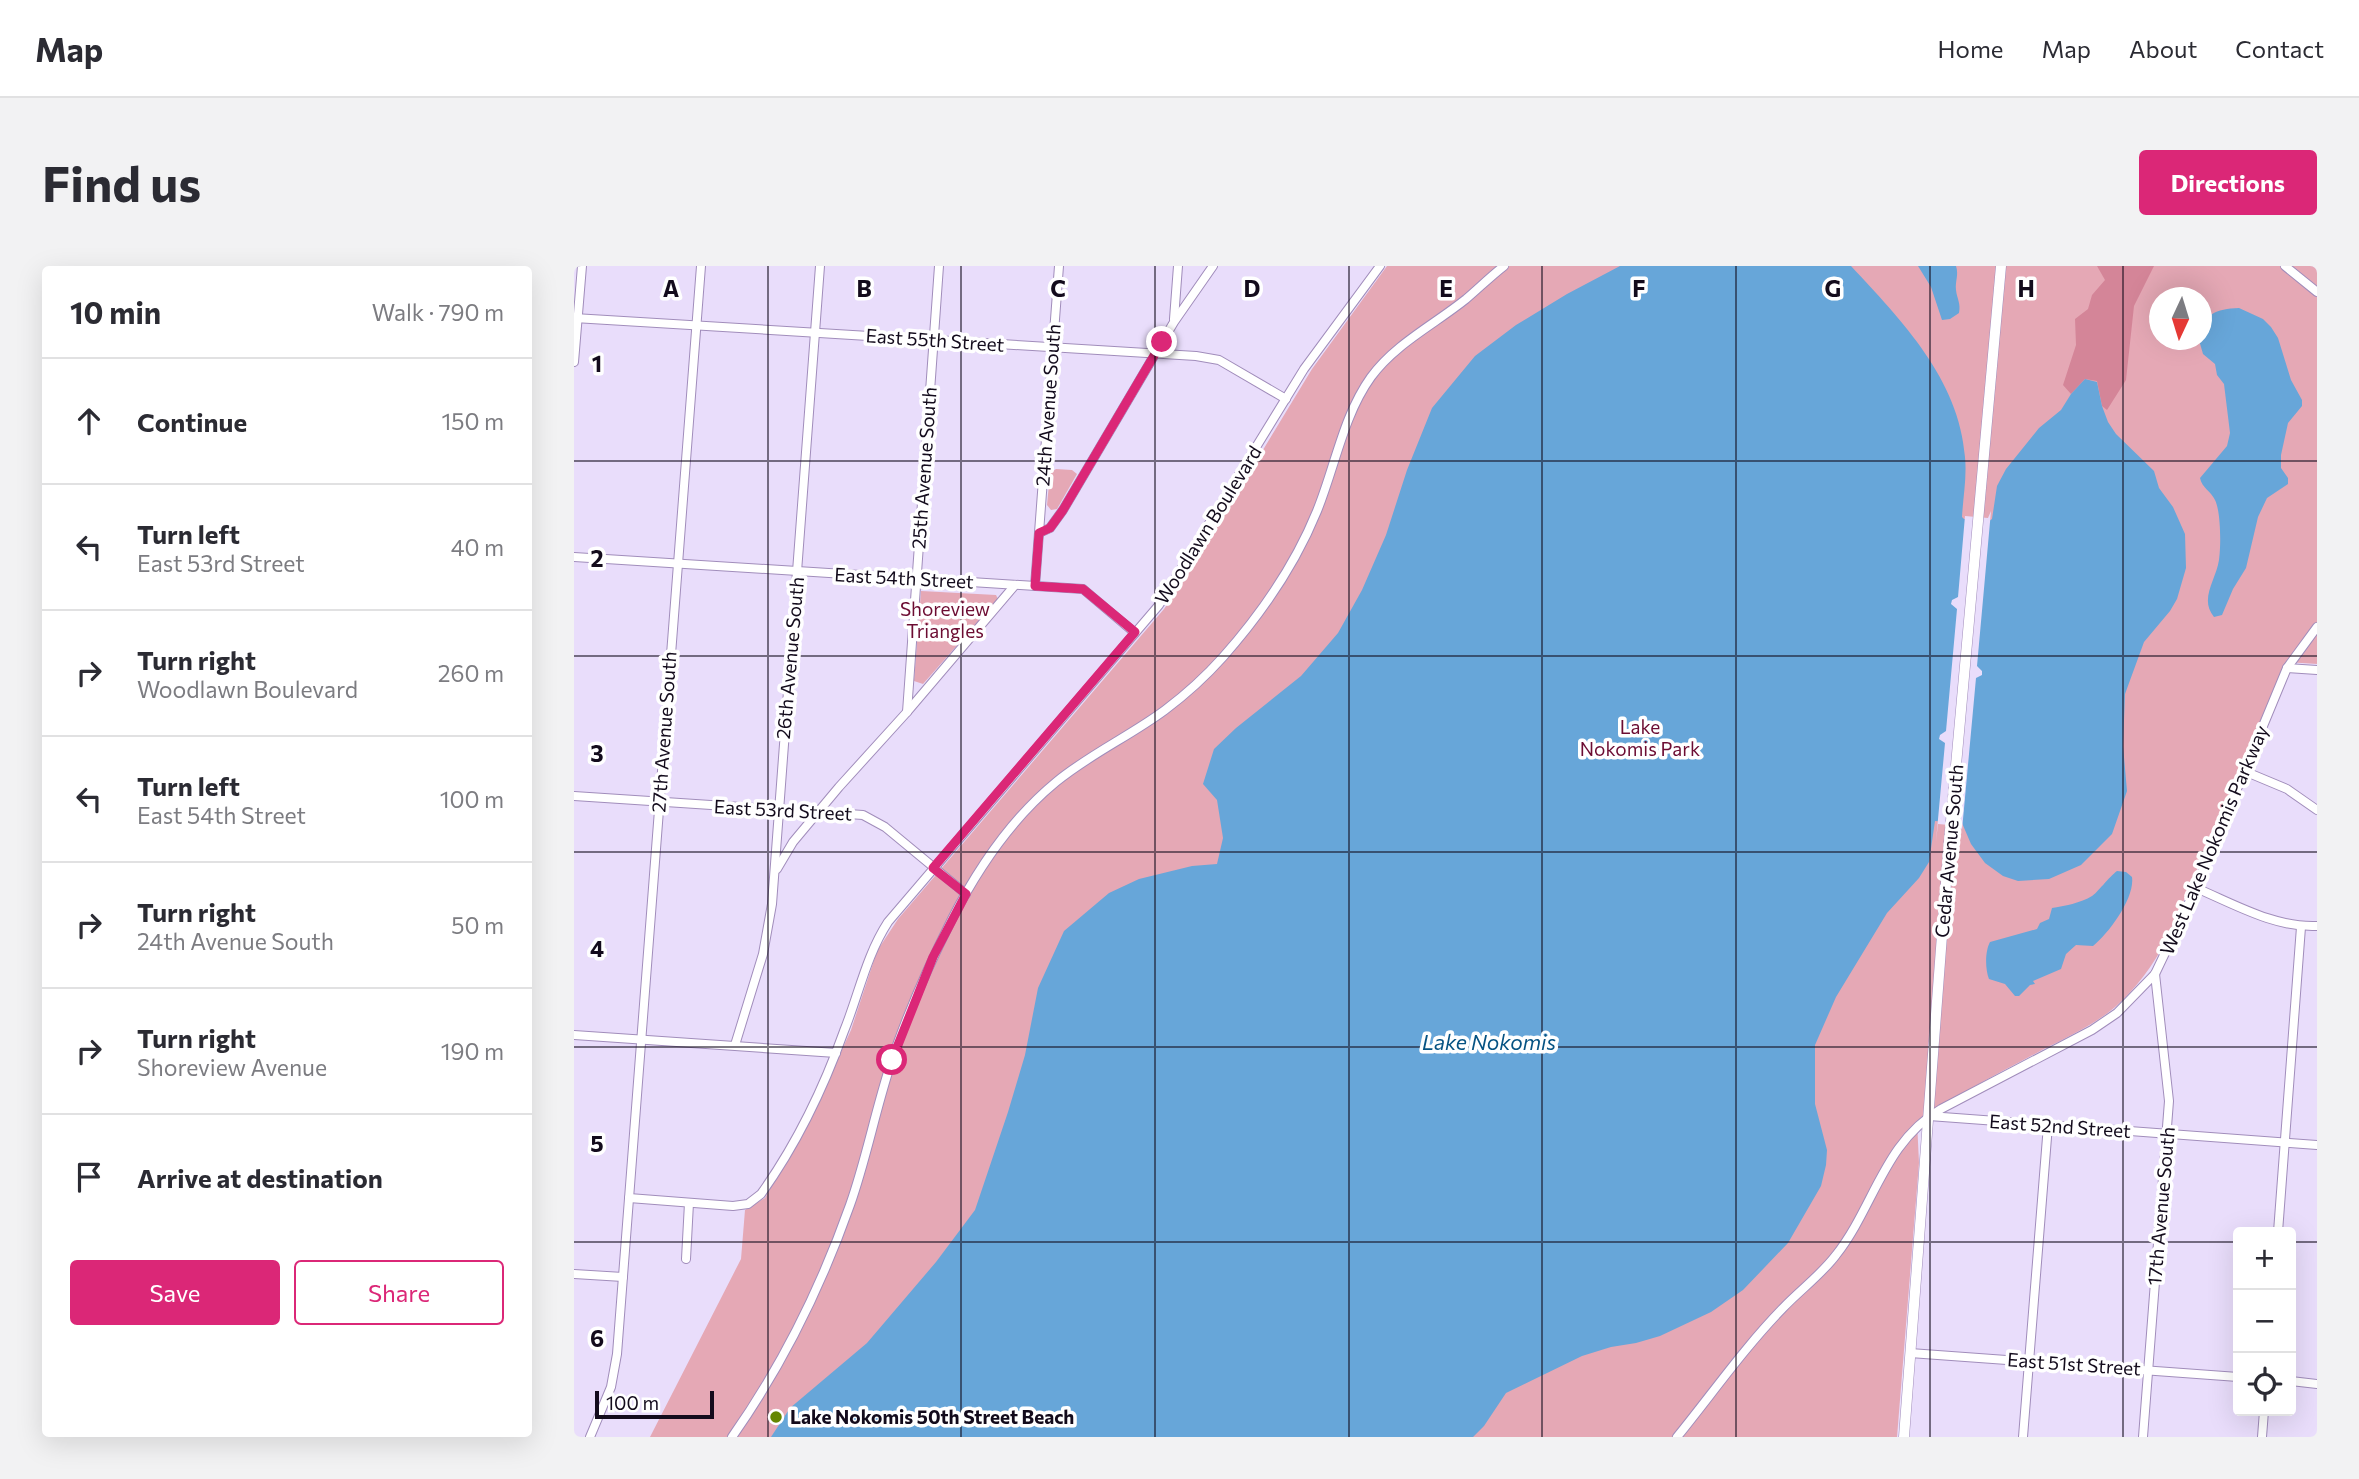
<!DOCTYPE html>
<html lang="en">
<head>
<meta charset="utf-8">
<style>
  :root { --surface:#fff; --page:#f2f2f3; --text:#2b2b33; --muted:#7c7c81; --line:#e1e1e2; --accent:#db2777 }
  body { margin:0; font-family:Commissioner,sans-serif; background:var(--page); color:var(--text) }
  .controls { position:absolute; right:21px; bottom:21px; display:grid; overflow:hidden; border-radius:7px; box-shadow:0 7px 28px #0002 }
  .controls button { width:63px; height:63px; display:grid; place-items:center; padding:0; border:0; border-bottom:2px solid var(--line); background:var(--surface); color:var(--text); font:35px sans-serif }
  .compass { position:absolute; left:1575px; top:21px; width:63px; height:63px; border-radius:50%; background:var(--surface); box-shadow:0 7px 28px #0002; rotate:184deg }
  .scale { position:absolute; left:21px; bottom:18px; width:119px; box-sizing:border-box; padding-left:7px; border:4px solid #130b1c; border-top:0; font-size:19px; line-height:24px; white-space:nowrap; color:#130b1c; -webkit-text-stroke:5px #fff; paint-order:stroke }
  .stop { position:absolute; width:21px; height:21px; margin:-16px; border:5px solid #db2777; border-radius:50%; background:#fff }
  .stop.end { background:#db2777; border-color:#fff; box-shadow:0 2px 7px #0008 }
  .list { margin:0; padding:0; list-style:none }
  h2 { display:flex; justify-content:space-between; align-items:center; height:91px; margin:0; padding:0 28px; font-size:30px }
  h2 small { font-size:23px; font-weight:400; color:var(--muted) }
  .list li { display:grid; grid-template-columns:46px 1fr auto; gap:21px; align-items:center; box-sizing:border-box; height:126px; padding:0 28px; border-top:2px solid var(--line) }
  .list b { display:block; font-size:26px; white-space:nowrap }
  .list p { margin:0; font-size:23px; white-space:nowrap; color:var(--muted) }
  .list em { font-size:23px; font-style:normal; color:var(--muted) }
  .actions { display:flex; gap:14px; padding:21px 28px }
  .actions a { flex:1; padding:16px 0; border:2px solid var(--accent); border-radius:7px; text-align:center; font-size:24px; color:var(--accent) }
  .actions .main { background:var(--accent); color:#fff }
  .icon { flex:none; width:38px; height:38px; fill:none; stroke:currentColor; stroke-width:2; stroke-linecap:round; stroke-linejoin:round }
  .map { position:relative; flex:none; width:1743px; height:1171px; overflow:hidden; border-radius:7px }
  header { display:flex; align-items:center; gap:42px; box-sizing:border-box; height:98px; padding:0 35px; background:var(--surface); border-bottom:2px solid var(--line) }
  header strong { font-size:33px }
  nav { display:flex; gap:38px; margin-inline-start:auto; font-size:24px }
  .intro { display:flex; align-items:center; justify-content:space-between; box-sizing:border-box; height:168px; padding:0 42px }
  h1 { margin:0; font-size:49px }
  .button { padding:18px 32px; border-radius:7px; background:var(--accent); color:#fff; font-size:24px; font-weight:700 }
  main { display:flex; gap:42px; padding:0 42px }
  aside { flex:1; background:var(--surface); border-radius:7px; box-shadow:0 7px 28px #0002 }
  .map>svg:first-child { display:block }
  .green { fill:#e5a8b5; fill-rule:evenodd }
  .forest { fill:#d48598 }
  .water { fill:#67a6d9 }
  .pier { fill:#e9ddfb }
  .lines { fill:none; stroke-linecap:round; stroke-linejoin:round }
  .minor-casing { stroke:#a18dbb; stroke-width:10 }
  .major-casing { stroke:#a18dbb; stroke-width:11 }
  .minor { stroke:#fff; stroke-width:8 }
  .major { stroke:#fff; stroke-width:10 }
  .route { stroke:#db2777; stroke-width:9 }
  .grid { fill:none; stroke:#130b1c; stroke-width:2; stroke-opacity:0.55 }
  .poi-dot { fill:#658600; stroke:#fff; stroke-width:2.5 }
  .labels { text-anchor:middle; stroke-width:7; stroke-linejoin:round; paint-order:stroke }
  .street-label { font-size:19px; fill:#130b1c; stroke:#fff }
  .park-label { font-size:19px; fill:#6c0c32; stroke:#fff }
  .poi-label { font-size:19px; font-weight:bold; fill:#130b1c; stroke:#fff; text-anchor:start }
  .water-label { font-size:21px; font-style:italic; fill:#065383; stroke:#fff }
  .grid-label { font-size:23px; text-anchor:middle; font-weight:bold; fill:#130b1c; stroke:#fff; stroke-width:7; stroke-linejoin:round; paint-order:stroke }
</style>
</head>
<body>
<header>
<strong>Map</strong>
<nav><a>Home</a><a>Map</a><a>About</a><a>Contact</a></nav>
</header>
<div class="intro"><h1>Find us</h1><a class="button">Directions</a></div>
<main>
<aside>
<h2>10 min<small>Walk · 790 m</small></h2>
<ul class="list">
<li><svg class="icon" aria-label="ahead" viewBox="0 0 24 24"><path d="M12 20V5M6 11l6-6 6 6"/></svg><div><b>Continue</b></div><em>150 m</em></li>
<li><svg class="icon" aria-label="left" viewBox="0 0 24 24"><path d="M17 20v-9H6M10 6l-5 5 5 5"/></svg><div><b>Turn left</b><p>East 53rd Street</p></div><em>40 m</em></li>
<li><svg class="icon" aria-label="right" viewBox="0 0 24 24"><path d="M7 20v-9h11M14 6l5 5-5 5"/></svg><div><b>Turn right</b><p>Woodlawn Boulevard</p></div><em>260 m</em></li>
<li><svg class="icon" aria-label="left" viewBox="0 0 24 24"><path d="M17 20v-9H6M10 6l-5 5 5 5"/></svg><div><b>Turn left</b><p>East 54th Street</p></div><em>100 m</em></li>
<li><svg class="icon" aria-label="right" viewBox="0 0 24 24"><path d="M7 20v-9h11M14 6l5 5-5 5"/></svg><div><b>Turn right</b><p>24th Avenue South</p></div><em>50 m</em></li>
<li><svg class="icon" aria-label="right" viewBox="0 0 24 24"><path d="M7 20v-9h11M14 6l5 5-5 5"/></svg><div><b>Turn right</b><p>Shoreview Avenue</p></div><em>190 m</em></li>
<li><svg class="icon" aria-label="arrive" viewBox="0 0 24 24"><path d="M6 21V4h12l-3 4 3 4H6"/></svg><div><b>Arrive at destination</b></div></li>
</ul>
<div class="actions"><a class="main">Save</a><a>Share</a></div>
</aside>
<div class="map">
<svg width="1743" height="1171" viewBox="0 0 1743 1171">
  <rect width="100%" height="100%" fill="#e9ddfb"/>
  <g class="green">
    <path d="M 813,0 L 1743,0 L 1743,398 L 1712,396 L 1593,674 C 1578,700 1563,722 1540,742 C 1519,759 1494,771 1470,783 C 1427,806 1384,828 1343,855 L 1345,897 L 1323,1171 L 76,1171 L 167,993 L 171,944 L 191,932 L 244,836 L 277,764 L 303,685 L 324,653 L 590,343 L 612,311 L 738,103 ZM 1586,32 L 1628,32 L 1628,74 L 1586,74 Z"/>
    <path d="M 482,203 L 498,204 L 503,208 L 483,243 L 477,244 L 473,239 L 476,207 Z"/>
    <path d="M 347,325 L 422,329 L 424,333 L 349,418 L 340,415 Z"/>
  </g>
  <path class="forest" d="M 1523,0 L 1580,0 L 1560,40 L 1552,114 L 1533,144 L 1528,140 L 1523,115 L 1511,113 L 1497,128 L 1489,119 L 1502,79 L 1501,53 L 1514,43 L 1518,29 L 1531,14 Z"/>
  <g class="water">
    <path d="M 1046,0 L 1277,0 C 1328,55 1385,113 1391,191 C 1393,211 1389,232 1388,251 L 1390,253 L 1415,255 L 1418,253 L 1423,220 L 1432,203 L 1465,162 L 1487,144 L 1497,128 L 1511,113 L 1523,116 L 1528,140 L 1534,156 L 1542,168 L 1580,205 L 1585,222 L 1599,241 L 1611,268 L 1612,302 L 1603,333 L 1596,345 L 1570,376 L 1551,428 L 1549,480 L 1553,525 L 1538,568 L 1507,599 L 1475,613 L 1444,615 L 1429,610 L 1411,597 L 1397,578 L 1388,557 L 1361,555 L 1355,596 L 1345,612 L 1313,647 L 1262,731 L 1241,779 L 1241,838 L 1253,884 L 1252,899 L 1247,920 L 1214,977 L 1169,1024 L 1137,1046 L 1086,1070 L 1062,1077 L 1037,1081 L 1008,1090 L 932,1127 L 910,1160 L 899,1171 L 197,1171 L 216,1142 L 293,1077 L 362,996 L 401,944 L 434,846 L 451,789 L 464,722 L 490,665 L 535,627 L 565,613 L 618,600 L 643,598 L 649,572 L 643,534 L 629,518 L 640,483 L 662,462 L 727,410 L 764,367 L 788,324 L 812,269 L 833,204 L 858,142 L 901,90 L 942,59 L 993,28 Z"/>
    <path d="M 1344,0 L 1382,0 C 1385,9 1381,15 1382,24 C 1383,33 1387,37 1385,47 L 1376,53 L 1368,54 L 1357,21 Z"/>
    <path d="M 1665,42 L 1689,53 L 1697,61 L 1704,72 L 1717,114 L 1728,134 L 1728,140 L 1714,157 L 1707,189 L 1707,202 L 1714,212 L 1714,218 L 1693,232 L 1684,251 L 1672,302 L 1659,323 L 1648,349 L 1640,351 C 1625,333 1642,314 1645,294 C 1647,281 1647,246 1641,234 C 1637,225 1628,222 1626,212 L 1653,180 L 1656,167 L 1650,118 L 1643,109 L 1641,98 L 1629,88 L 1625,74 L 1628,74 C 1628,47 1642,43 1665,42 Z"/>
    <path d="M 1543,605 L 1552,606 L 1558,611 C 1561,632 1535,667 1519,680 L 1502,679 L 1492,688 L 1487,703 L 1459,715 L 1461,718 L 1456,719 L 1445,730 L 1441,730 L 1431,718 L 1415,713 C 1411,703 1411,685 1416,676 L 1463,663 L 1466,657 L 1475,653 L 1478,642 C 1490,640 1507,637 1518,630 C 1522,628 1536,610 1543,605 Z"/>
  </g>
  <path class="pier" d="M 1417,245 L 1403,400 L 1408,405 L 1408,409 L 1402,412 L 1388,564 L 1386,560 L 1364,558 L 1362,575 L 1371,477 L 1365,473 L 1366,469 L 1372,465 L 1383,343 L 1377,338 L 1378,334 L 1384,331 L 1391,250 L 1414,252 Z"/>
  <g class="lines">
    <defs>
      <g id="minor">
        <path d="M 1711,0 L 1743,26"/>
        <path d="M 0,52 L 622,90 L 645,94 L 712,133"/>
        <path d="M 600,53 L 604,0"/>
        <path d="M 0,96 L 8,0"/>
        <path d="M 465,267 L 476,262 L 489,244 L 600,56 L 639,0"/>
        <path d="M 0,291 L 509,323 L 561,367"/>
        <path d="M 461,320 L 485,0"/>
        <path d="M 1713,402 L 1743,404"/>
        <path d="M 333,446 L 365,0"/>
        <path d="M 1670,505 L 1713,523 L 1743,544"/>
        <path d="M 0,530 L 289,549 L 311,561 L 392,628"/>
        <path d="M 203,603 L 219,576 L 265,521 L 333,446 L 441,319"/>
        <path d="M 1622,622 C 1660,638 1701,662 1743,660"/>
        <path d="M 0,769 L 262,787"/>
        <path d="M 161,779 L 189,688 L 198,638 L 246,0"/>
        <path d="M 1355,850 L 1743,879"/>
        <path d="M 55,932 L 159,940 L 174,938 L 187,928 C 222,879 250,821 270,765 C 285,728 292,690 314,656 L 585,339 L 730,103 L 806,0"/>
        <path d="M 1704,966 L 1727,661"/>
        <path d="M 112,993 L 115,937"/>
        <path d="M 0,1008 L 49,1011"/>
        <path d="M 1336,1087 L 1664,1111"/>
        <path d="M 1717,1115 L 1743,1118"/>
        <path d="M 16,1171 L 37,1121 L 43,1088 L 127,0"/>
        <path d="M 158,1171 C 208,1100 247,1021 276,939 C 292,894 301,846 316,800 C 332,750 354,701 378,653 C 404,602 437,553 482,516 C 516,488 556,470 591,444 C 611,429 632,410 649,391 C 688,347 721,299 743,245 C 761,201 769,150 797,111 C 821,78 861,58 892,33 C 905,22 917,10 930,0"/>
        <path d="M 1103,1171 C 1138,1128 1170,1082 1209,1042 C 1226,1024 1247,1009 1262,989 C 1300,941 1310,876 1367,843 L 1518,764 L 1543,747 L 1581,708 L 1622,622 L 1713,402 L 1743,361"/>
        <path d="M 1449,1171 L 1474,859"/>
        <path d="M 1569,1171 L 1595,835 L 1581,708"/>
        <path d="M 1688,1171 L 1690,1145"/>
      </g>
      <path id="major" d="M 1330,1171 L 1375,577 L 1427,0"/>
    </defs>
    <use href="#minor" class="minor-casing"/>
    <use href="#major" class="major-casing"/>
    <use href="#minor" class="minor"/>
    <use href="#major" class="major"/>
  </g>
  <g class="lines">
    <path class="route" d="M 318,794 L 359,691 L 392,628 L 359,602 L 561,366 L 509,323 L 461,320 L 465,267 L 476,262 L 489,244 L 588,76"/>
  </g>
  <path class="grid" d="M 194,0 L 194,1171M 387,0 L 387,1171M 581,0 L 581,1171M 775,0 L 775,1171M 968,0 L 968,1171M 1162,0 L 1162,1171M 1356,0 L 1356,1171M 1549,0 L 1549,1171M 0,195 L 1743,195M 0,390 L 1743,390M 0,586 L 1743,586M 0,781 L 1743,781M 0,976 L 1664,976M 1717,976 L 1743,976"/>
  <circle class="poi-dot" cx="202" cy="1151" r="7"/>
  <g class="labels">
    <g class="street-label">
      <text transform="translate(361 74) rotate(4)" y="7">East 55th Street</text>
      <text transform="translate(474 139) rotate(-86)" y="7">24th Avenue South</text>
      <text transform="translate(350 202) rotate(-86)" y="7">25th Avenue South</text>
      <text transform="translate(634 259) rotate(-58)" y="7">Woodlawn Boulevard</text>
      <text transform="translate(330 312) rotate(3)" y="7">East 54th Street</text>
      <text transform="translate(216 392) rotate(-85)" y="7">26th Avenue South</text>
      <text transform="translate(90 466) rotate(-86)" y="7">27th Avenue South</text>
      <text transform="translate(209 544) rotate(3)" y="7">East 53rd Street</text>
      <text transform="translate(1640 574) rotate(-67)" y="7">West Lake Nokomis Parkway</text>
      <text transform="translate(1375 585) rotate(-85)" y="7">Cedar Avenue South</text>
      <text transform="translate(1486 860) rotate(4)" y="7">East 52nd Street</text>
      <text transform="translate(1587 940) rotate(-85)" y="7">17th Avenue South</text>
      <text transform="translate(1500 1098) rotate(4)" y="7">East 51st Street</text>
    </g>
    <g class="park-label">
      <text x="371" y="350">Shoreview<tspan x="371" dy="22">Triangles</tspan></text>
      <text x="1066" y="468">Lake<tspan x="1066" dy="22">Nokomis Park</tspan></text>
    </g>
    <g class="poi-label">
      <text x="216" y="1158">Lake Nokomis 50th Street Beach</text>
    </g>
    <g class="water-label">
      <text x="915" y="784">Lake Nokomis</text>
    </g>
  </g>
  <g class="grid-label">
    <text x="97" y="31">A</text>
    <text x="290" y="31">B</text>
    <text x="484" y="31">C</text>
    <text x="678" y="31">D</text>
    <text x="872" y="31">E</text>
    <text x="1065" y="31">F</text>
    <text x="1259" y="31">G</text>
    <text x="1452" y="31">H</text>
    <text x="23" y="106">1</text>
    <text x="23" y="301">2</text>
    <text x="23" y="496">3</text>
    <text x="23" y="691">4</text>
    <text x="23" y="886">5</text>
    <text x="23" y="1081">6</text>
  </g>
</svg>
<div class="controls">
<button>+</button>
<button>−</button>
<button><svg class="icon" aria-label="locate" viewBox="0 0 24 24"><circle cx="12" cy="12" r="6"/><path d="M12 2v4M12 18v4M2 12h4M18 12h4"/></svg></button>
</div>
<svg class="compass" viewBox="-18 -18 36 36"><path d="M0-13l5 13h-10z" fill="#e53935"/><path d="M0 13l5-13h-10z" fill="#7c7c81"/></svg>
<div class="scale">100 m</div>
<div class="stop" style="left:318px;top:794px"></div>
<div class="stop end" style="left:588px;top:76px"></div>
</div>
</main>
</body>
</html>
